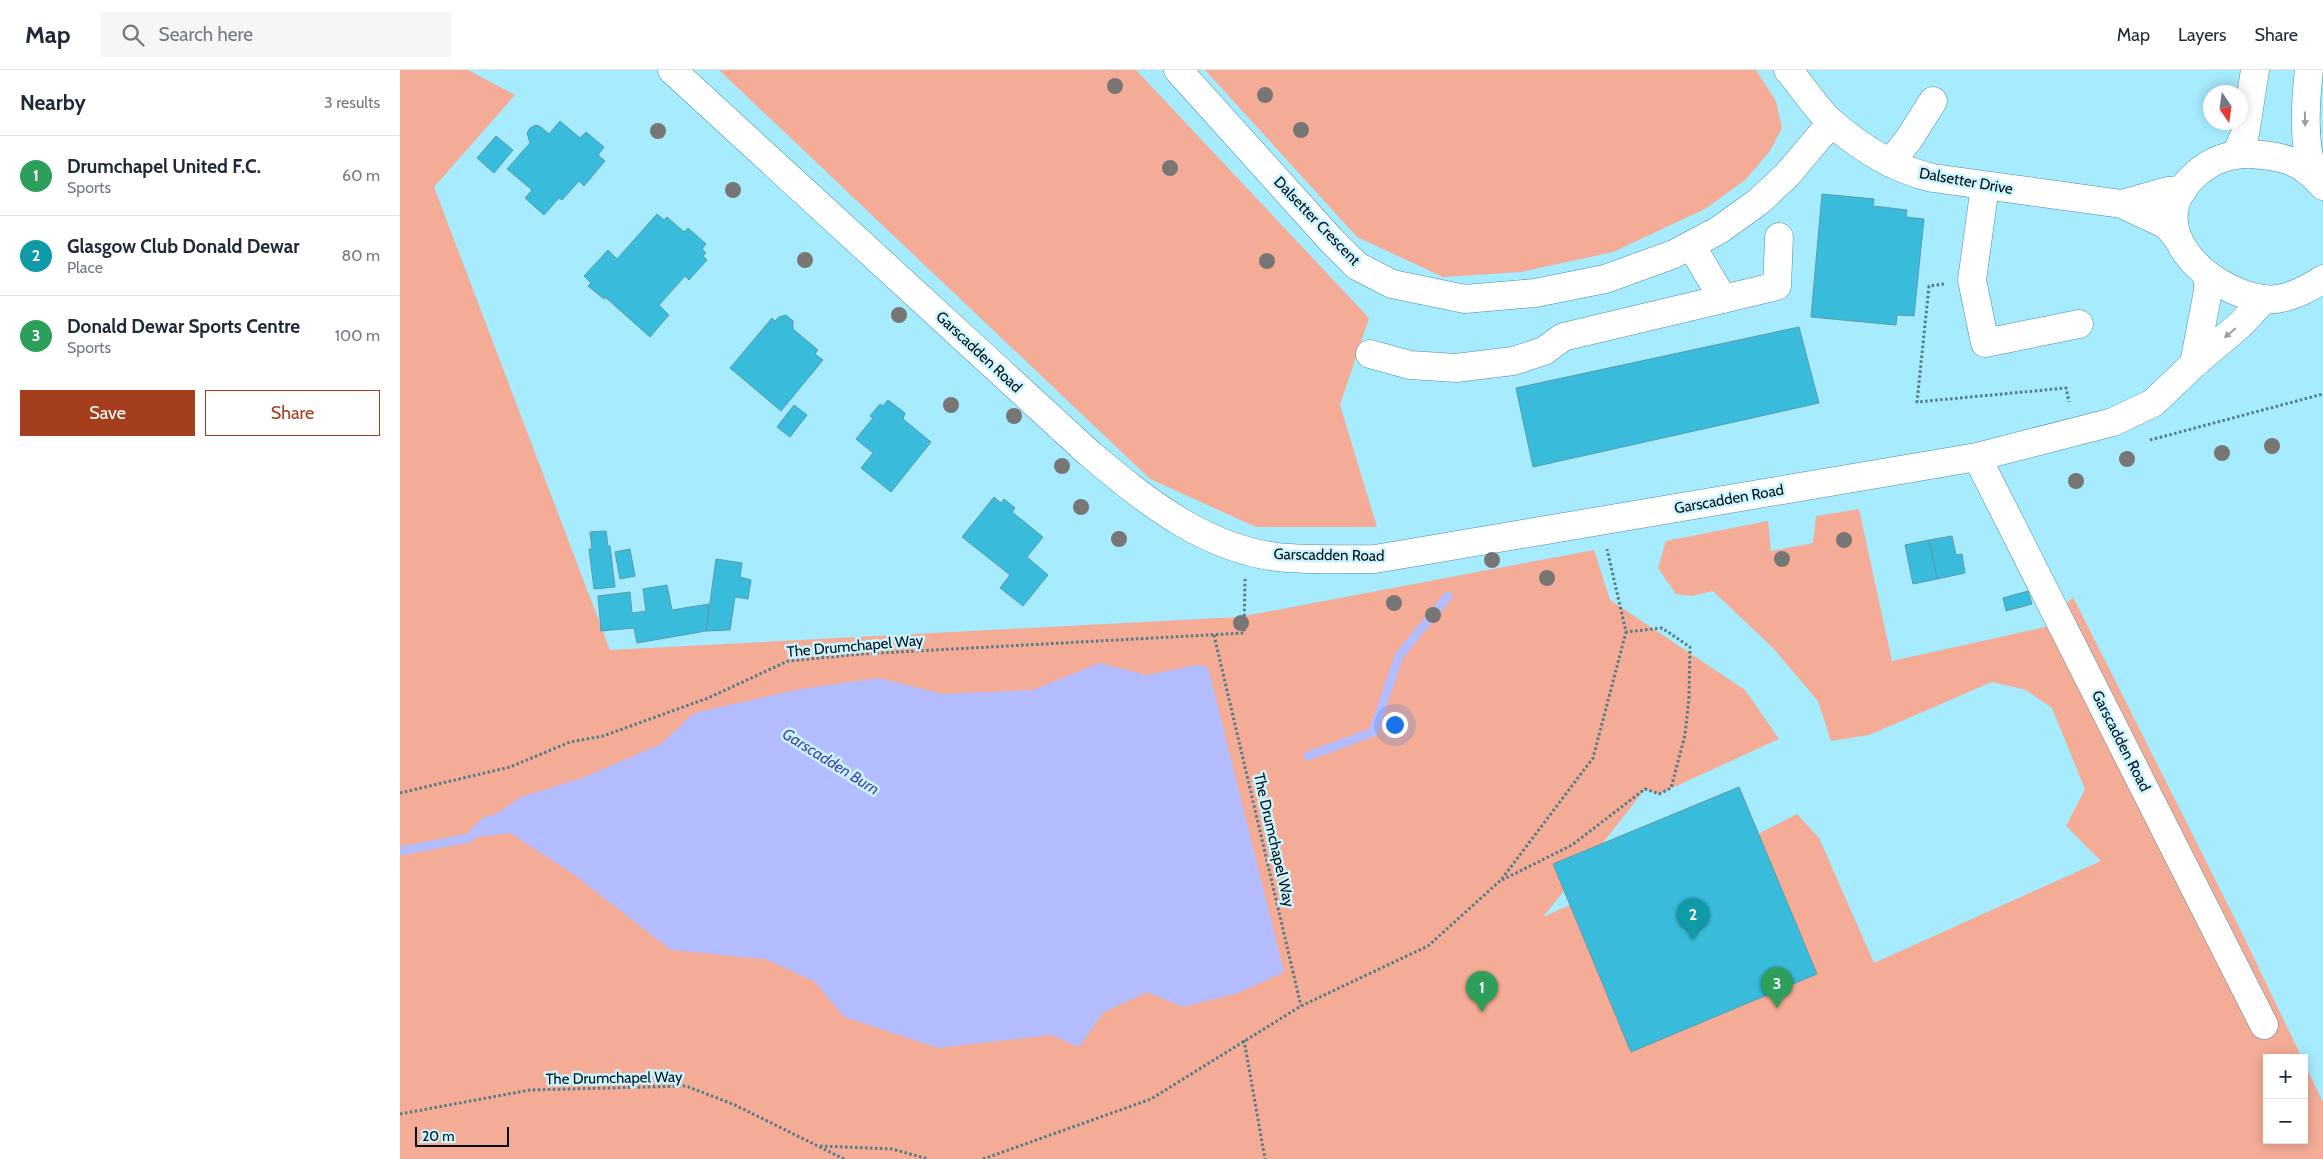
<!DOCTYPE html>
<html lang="en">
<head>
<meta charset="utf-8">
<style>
  :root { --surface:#fff; --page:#f6f6f7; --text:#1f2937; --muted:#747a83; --line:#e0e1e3; --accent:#a53e1d }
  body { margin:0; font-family:Cabin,sans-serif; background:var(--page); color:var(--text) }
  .controls { position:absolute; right:15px; bottom:15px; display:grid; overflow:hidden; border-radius:0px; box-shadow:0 2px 12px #0003 }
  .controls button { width:45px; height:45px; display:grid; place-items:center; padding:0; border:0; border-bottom:1px solid var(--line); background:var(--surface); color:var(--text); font:25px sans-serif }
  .compass { position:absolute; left:1803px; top:15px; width:45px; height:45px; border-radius:50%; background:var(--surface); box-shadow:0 2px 12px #0003; rotate:167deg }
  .scale { position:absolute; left:15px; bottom:12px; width:94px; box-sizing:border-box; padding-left:5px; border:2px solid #000f14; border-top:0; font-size:14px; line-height:18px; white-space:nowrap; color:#000f14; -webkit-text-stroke:4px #ccf4ff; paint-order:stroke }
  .you { position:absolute; left:994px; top:654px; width:18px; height:18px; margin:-12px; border:4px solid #fff; border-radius:50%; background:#1a73e8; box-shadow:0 0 0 8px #1a73e833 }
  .badge { display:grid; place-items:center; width:32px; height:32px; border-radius:50%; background:var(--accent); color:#fff; font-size:16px; font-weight:700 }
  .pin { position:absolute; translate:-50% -41px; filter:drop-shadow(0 1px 2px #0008) }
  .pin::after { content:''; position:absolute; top:26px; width:18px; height:15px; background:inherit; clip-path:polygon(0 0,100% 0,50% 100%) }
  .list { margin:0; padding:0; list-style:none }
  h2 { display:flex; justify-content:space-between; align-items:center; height:65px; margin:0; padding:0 20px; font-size:21px }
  h2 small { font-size:16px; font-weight:400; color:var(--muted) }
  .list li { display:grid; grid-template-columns:32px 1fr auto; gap:15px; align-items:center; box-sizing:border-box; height:80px; padding:0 20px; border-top:1px solid var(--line) }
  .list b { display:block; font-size:19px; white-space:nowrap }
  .list p { margin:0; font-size:16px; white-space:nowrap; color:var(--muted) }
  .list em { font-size:16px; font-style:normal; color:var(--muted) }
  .actions { display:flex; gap:10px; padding:15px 20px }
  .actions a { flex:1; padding:11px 0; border:1px solid var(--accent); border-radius:0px; text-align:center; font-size:18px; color:var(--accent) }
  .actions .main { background:var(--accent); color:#fff }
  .icon { flex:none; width:28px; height:28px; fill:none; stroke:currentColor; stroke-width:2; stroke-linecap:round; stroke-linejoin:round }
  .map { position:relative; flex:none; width:1923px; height:1089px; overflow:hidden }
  header { display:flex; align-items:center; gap:30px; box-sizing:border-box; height:70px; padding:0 25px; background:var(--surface); border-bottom:1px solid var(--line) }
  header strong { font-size:24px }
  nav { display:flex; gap:28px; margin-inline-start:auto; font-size:18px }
  .search { width:350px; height:45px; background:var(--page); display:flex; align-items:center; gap:12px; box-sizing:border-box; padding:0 18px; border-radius:0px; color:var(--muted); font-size:19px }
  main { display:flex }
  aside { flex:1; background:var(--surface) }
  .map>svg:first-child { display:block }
  .green { fill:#f4ac96; fill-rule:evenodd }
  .water { fill:#b3bdff }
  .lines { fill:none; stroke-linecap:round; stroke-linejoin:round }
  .stream { stroke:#b3bdff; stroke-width:9 }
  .building { fill:#39bcdb; stroke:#599bad }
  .minor-casing { stroke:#4a8c9e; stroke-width:29 }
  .path { stroke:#537c88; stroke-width:3; stroke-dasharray:2.5 2.5; stroke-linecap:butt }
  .minor { stroke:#fff; stroke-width:28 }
  .tree { fill:#777675 }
  .oneway { fill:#999fa1 }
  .labels { text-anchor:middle; stroke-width:5; stroke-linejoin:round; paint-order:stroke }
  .street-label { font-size:15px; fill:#000f14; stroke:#ccf4ff }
  .water-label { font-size:16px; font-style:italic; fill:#4548a5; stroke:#ccf4ff }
</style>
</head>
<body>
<header>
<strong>Map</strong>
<div class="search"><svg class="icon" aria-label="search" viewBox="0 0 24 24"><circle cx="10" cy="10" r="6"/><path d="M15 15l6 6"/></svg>Search here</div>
<nav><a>Map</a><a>Layers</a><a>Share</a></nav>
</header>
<main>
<aside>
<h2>Nearby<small>3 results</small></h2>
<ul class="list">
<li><span class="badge" style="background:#2e9e5b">1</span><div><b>Drumchapel United F.C.</b><p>Sports</p></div><em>60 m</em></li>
<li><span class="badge" style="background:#0f9aa8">2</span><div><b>Glasgow Club Donald Dewar</b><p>Place</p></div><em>80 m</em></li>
<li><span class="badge" style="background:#2e9e5b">3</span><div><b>Donald Dewar Sports Centre</b><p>Sports</p></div><em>100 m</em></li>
</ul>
<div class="actions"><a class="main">Save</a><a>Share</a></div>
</aside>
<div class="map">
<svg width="1923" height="1089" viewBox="0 0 1923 1089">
  <rect width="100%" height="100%" fill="#a7ebfe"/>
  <g class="green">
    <path d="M 0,0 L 68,0 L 115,25 L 34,117 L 210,580 L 839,547 L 1194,480 L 1210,530 L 1345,620 L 1379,669 L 1259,724 L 1245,719 L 1202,774 L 1339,717 L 1358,764 L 1397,744 L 1419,768 L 1474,893 L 1701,791 L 1666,756 L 1685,719 L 1652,638 L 1626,620 L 1592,612 L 1469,665 L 1431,671 L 1418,631 L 1373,578 L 1313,521 L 1292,526 L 1276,524 L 1258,498 L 1266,471 L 1368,451 L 1371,481 L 1413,473 L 1416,446 L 1459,439 L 1492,591 L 1645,557 L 1673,527 L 1839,857 L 1902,988 L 1867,988 L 1867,1070 L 1904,1070 L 1904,993 L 1923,1032 L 1923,1089 L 0,1089 ZM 1164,821 L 1170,835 L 1143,847 Z"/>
    <path d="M 319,0 L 736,0 L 969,248 L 940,335 L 977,457 L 856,457 L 750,409 Z"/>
    <path d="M 805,0 L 1356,0 L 1376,31 L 1382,58 L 1370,81 L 1345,110 L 1305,139 L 1213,182 L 1121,202 L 1043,207 L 957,167 Z"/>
  </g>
  <path class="water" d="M 699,593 L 747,605 L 797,595 L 808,597 L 884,902 L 838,923 L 783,937 L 747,922 L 703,943 L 679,977 L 651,965 L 538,978 L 444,947 L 415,912 L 365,889 L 271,880 L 173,804 L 110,763 L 69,768 L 86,751 L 121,727 L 182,708 L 261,674 L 294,643 L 400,619 L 478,608 L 543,624 L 633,620 Z"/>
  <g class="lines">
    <g class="stream">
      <path d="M 908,686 L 973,662 L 999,586 L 1048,526"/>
      <path d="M 0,781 L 69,768 L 86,751 L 96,749"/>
    </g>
  </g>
  <g class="building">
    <path d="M 160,51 L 180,68 L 186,62 L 204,77 L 198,85 L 205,91 L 184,116 L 179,111 L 162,130 L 159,128 L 144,145 L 125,128 L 132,120 L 107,99 L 130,73 L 127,63 L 130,58 L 136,55 L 141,57 L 149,64 Z"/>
    <path d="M 96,66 L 113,80 L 94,103 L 77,88 Z"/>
    <path d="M 1422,124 L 1474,129 L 1473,136 L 1507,140 L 1506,147 L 1524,149 L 1514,246 L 1497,245 L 1496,255 L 1411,247 Z"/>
    <path d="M 257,144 L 264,150 L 267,147 L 284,162 L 288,158 L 306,174 L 302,179 L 306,183 L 303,186 L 307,190 L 289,210 L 285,206 L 259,235 L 269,245 L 250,267 L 205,227 L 204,229 L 188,216 L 191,213 L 184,206 L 208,180 L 217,189 Z"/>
    <path d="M 386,245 L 393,251 L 393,259 L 418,280 L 415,284 L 423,290 L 381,341 L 330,298 L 372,248 L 375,251 L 379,247 Z"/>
    <path d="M 1399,257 L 1419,333 L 1133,397 L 1116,318 Z"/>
    <path d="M 488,330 L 505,343 L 503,349 L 531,372 L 491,422 L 461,398 L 473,383 L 456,369 L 473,348 L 470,346 L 480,334 L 483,336 Z"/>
    <path d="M 394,335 L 407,345 L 390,367 L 377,357 Z"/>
    <path d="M 594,427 L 601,433 L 604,429 L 615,438 L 612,442 L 643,467 L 627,487 L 648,505 L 623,536 L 600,518 L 610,505 L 562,467 Z"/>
    <path d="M 206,461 L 208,476 L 210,476 L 215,517 L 194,519 L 189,479 L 192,479 L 190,462 Z"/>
    <path d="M 1552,466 L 1556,485 L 1562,484 L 1565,503 L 1537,509 L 1529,470 Z"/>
    <path d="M 1529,470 L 1537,509 L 1513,514 L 1505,475 Z"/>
    <path d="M 230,479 L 235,506 L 220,509 L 215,482 Z"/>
    <path d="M 316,489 L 342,493 L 340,507 L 351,510 L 348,529 L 335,527 L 330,560 L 306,561 Z"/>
    <path d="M 267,515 L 272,540 L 309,534 L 306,561 L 237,573 L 234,558 L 201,561 L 198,526 L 230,522 L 232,543 L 246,541 L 243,519 Z"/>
    <path d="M 1628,521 L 1632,534 L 1606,541 L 1603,528 Z"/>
    <path d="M 1339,717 L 1417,904 L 1231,982 L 1153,794 Z"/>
  </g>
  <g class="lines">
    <defs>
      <g id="minor">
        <path d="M 272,0 L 690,384 C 747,432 810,483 888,488 C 917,490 946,489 975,489 L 1577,387 L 1713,352 L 1753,333 L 1794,294 L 1841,254 L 1864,229"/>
        <path d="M 778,0 L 931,170 L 957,196 L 992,214 L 1065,229 L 1135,223 L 1205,209 L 1274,184 L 1319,160 L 1358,132 L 1387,105 L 1431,53"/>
        <path d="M 1388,0 C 1402,16 1418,41 1432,53 C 1461,78 1497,100 1533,108 L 1722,134 L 1767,155 L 1778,169"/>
        <path d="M 1909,0 C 1905,36 1903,70 1913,104"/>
        <path d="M 1836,84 L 1845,64 L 1855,0"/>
        <path d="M 1490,93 L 1509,69 L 1533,31"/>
        <path d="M 1585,116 L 1572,210 L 1585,273 L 1679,254"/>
        <path d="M 1923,116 C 1901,90 1883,86 1850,84 C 1828,84 1811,90 1795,105 C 1738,157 1807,221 1863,229 C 1883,232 1907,220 1923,209"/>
        <path d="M 1722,134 L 1768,121 L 1783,120"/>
        <path d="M 1291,175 L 1323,229"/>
        <path d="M 970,284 L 1010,295 L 1056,298 L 1113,291 L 1144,281 L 1163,267 L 1377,216 L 1379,167"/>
        <path d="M 1794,294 L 1808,221 L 1808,206"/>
        <path d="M 1577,387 L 1864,955"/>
      </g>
    </defs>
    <use href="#minor" class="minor-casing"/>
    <g class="path">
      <path d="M 1544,214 L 1529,216 L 1517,332 L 1666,318 L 1669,332"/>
      <path d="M 1750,370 L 1923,324"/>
      <path d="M 814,565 L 901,936"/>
      <path d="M 0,723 L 110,697 L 170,672 L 203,666 L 308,628 L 388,591 L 462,584 L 844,563 L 845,509"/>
      <path d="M 1102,810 L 1172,775 L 1245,719 L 1259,724 L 1271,718 L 1285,665 L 1289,627 L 1290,577 L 1262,558 L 1226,562"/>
      <path d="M 844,970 L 865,1089"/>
      <path d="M 0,1044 L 130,1020 L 286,1016 L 335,1035 L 444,1089"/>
      <path d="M 420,1076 L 492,1079 L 528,1089"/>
      <path d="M 583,1089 L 751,1029 L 901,936 L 1028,876 L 1101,810 L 1193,688 L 1226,562 L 1207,479"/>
    </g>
    <use href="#minor" class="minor"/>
  </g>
  <g class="tree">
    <circle cx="715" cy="16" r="8"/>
    <circle cx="865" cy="25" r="8"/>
    <circle cx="901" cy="60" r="8"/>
    <circle cx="258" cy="61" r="8"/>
    <circle cx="770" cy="98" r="8"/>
    <circle cx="333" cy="120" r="8"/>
    <circle cx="405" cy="190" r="8"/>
    <circle cx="867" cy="191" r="8"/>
    <circle cx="499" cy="245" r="8"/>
    <circle cx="551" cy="335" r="8"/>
    <circle cx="614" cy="346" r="8"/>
    <circle cx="1872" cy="376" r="8"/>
    <circle cx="1822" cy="383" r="8"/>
    <circle cx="1727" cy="389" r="8"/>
    <circle cx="662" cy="396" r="8"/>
    <circle cx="1676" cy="411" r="8"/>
    <circle cx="681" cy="437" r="8"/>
    <circle cx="719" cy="469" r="8"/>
    <circle cx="1444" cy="470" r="8"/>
    <circle cx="1382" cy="489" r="8"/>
    <circle cx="1092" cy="490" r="8"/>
    <circle cx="1147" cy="508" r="8"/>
    <circle cx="994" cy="533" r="8"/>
    <circle cx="1033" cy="545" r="8"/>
    <circle cx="841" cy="553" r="8"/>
  </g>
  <defs><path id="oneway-solid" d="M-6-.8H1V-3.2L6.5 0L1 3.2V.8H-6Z" transform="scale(1.25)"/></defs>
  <g class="oneway">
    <use href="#oneway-solid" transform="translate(1905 49) rotate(89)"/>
    <use href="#oneway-solid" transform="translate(1830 263) rotate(140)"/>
  </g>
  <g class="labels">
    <g class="street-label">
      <text transform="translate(1566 111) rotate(10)" y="5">Dalsetter Drive</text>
      <text transform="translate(917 151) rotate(46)" y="5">Dalsetter Crescent</text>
      <text transform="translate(579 282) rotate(43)" y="5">Garscadden Road</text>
      <text transform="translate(1329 429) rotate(-10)" y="5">Garscadden Road</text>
      <text transform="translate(929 485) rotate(1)" y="5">Garscadden Road</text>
      <text transform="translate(455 576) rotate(-5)" y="5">The Drumchapel Way</text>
      <text transform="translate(1721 671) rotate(63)" y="5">Garscadden Road</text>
      <text transform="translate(874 770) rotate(77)" y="5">The Drumchapel Way</text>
      <text transform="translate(214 1008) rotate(-1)" y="5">The Drumchapel Way</text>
    </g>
    <g class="water-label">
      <text transform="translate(431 691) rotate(32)" y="6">Garscadden Burn</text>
    </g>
  </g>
</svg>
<div class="controls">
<button>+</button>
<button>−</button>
</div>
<svg class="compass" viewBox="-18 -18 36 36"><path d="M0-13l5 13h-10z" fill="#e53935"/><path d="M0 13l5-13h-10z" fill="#747a83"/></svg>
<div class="scale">20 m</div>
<div class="you"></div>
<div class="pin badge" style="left:1082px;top:942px;background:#2e9e5b">1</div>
<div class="pin badge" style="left:1293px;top:869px;background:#0f9aa8">2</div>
<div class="pin badge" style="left:1377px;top:938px;background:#2e9e5b">3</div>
</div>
</main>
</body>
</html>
